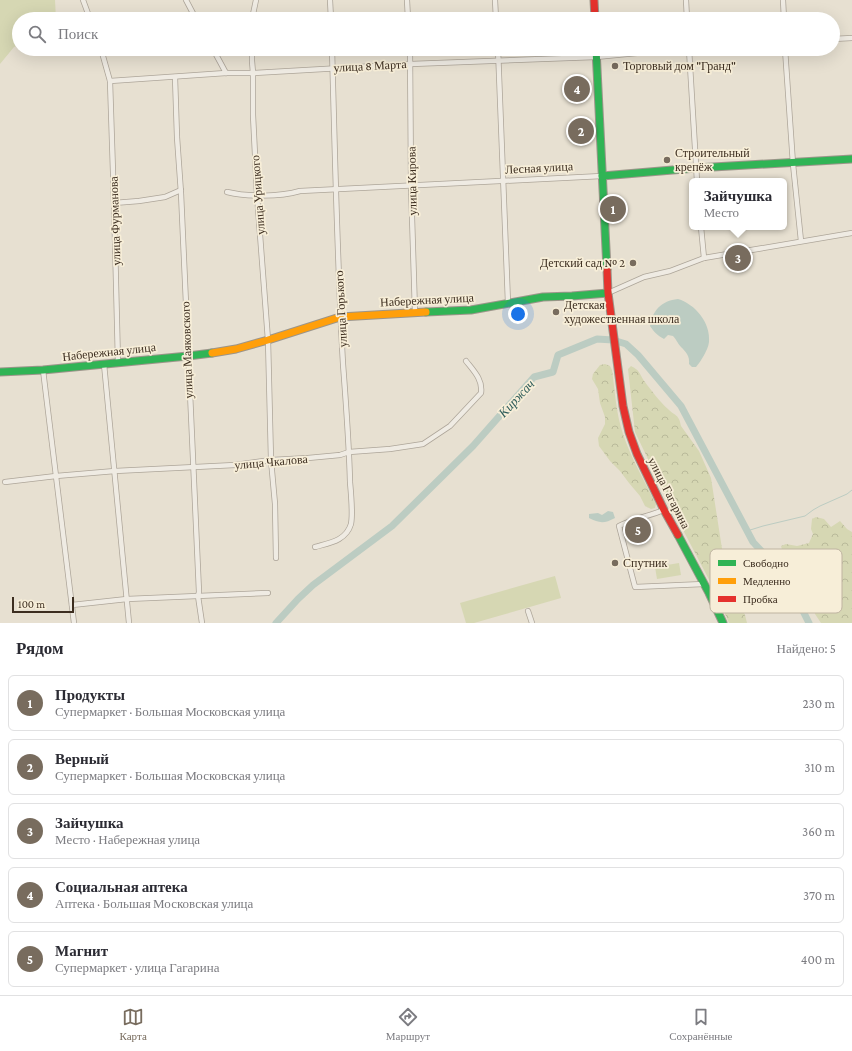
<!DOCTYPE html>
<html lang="ru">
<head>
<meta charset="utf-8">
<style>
  :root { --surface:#fff; --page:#f7f7f7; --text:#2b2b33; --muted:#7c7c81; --line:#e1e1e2; --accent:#786c5e }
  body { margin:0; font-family:"Crimson Pro",serif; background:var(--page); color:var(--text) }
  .scale { position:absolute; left:12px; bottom:10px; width:62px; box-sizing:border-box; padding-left:4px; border:2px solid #3d2e20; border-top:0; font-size:11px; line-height:14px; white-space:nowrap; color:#3d2e20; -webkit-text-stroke:3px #f7eed8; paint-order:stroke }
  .you { position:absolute; left:518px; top:314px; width:14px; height:14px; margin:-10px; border:3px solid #fff; border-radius:50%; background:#1a73e8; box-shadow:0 0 0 6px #1a73e833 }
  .badge { display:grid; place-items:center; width:26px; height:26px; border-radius:50%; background:var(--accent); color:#fff; font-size:13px; font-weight:700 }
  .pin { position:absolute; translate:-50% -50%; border:2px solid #fff; box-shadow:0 1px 4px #0006 }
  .popup { position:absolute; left:689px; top:178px; width:98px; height:52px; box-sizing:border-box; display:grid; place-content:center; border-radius:6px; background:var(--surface); filter:drop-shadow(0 1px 3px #0005); font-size:13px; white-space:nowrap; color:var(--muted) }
  .popup b { font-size:15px; color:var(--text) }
  .popup::after { content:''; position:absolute; left:50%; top:100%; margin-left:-8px; border:8px solid transparent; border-top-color:var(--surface) }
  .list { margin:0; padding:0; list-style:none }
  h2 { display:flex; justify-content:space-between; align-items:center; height:52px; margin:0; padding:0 16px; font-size:17px }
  h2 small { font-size:13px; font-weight:400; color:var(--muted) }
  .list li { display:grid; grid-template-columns:26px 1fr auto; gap:12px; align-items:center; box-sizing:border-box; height:56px; margin:0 8px 8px; padding:0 8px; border:1px solid var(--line); border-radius:6px }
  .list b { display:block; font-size:15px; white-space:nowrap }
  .list p { margin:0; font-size:13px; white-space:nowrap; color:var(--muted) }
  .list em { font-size:13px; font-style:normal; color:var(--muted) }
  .icon { flex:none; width:22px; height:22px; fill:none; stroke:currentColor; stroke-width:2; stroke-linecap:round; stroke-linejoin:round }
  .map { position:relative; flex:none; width:852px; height:623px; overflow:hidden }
  .search { position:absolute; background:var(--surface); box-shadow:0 4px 16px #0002; left:12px; right:12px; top:12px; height:44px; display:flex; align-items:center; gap:10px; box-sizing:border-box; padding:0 14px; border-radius:22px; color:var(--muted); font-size:15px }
  .sheet { height:372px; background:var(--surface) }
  nav { display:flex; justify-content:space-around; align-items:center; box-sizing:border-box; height:56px; border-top:1px solid var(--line); background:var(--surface); font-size:11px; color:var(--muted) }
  nav a { display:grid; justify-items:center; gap:2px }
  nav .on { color:var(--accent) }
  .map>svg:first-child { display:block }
  .green { fill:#d6d7b3 }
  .forest { fill:url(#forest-crowns) }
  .water { fill:#bcccc2 }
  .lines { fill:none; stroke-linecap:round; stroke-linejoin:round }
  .stream { stroke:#bcccc2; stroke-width:1 }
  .river { stroke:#bcccc2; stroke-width:7 }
  .street-casing { stroke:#ada599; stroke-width:6 }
  .fast-casing { stroke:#9c958a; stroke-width:9 }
  .slow-casing { stroke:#9c958a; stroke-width:9 }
  .jam-casing { stroke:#9c958a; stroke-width:9 }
  .street { stroke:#efebe3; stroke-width:4.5 }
  .fast { stroke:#30b455; stroke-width:7 }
  .slow { stroke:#ff9f0a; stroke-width:7 }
  .jam { stroke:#e5322d; stroke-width:7 }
  .poi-dot { fill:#786c5e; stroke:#f7eed8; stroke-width:1.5 }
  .labels { text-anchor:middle; stroke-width:3.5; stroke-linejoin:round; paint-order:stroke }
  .street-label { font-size:12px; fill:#3d2e20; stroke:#f7eed8 }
  .poi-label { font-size:12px; fill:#3d2e20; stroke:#f7eed8; text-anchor:start }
  .water-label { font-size:13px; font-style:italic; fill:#2f5d5a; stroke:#f7eed8 }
  .key { fill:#f7eed8; stroke:#bfb4a1; stroke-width:1 }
  .key-label { font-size:11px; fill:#3d2e20 }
</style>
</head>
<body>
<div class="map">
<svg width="852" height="623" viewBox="0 0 852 623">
  <defs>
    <pattern id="forest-crowns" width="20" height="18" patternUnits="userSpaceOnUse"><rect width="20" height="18" fill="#d6d7b3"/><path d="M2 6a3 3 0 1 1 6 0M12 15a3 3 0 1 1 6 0" fill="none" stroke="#b9b99a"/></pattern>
  </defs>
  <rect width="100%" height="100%" fill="#e7e0d1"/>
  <g class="green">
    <path d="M 0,0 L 55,0 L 56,19 L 19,19 L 19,45 L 14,47 L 0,64 Z"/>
    <path d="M 679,563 L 681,575 L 657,579 L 655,567 Z"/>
    <path d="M 555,576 L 561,598 L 474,623 L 466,623 L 460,603 Z"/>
  </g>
  <g class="forest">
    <path d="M 605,364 L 610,366 L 612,370 C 615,391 616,414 623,434 C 631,458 645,482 656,504 L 655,508 L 651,509 L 645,506 L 640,496 L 629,483 L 620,471 L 610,461 L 599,446 L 598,438 L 605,424 L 605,417 L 600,403 L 598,389 L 592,379 L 593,374 L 600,365 Z"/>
    <path d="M 631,366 C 641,371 639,374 645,382 C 650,389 661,403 668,409 C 675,416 679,414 681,426 L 699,451 L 711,478 L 723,555 L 722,570 L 745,615 L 747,623 L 729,623 L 715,591 L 671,507 L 635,432 L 628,369 Z"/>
    <path d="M 816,517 L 824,519 L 831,527 L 840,521 L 847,529 L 852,532 L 852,623 L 821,623 L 815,614 L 814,606 L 824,587 L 822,581 L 820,580 L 812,581 L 804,579 L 798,570 L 785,560 L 781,546 L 786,544 L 797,546 L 809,543 L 813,534 L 811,529 L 812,519 Z"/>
  </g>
  <g class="water">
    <path d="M 678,299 C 695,304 711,323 709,342 C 708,350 701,361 696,367 L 692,367 L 689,364 C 690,356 686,352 681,347 C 678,344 676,339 673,336 L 668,335 L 664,339 C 657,335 654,332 650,326 C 653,310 661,301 678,299 Z"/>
    <path d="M 608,511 L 613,512 L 615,518 C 604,524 599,523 589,518 L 589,514 L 598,513 L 602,515 Z"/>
  </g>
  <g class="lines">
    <path class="stream" d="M 747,531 L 763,526 L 805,516 L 813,510 L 820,506 L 847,494 L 852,490"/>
    <path class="river" d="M 276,623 L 298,599 L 313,585 L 392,526 L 473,446 L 534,377 L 553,372 L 558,355 L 597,339 L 613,340 L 626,344 L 638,355 L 681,406 L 753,542 L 787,579 L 809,623"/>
    <defs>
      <g id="street">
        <path d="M 83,0 L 90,19"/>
        <path d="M 186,0 L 196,19"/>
        <path d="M 330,0 L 331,19"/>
        <path d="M 407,0 L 408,19"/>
        <path d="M 495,0 L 496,19"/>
        <path d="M 686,0 L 687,19"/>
        <path d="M 783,0 L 784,19"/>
        <path d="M 252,19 L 256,0"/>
        <path d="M 833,39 L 852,38"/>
        <path d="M 101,49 L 110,81 L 114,203 L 118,362"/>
        <path d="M 213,49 L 226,73"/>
        <path d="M 252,49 L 252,61 L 253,73 L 253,115 L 257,195 L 268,340 L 271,460 L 275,504 L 276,558"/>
        <path d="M 410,49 L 411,185 L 415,312"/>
        <path d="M 498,49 L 508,303"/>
        <path d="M 689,49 L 697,181"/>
        <path d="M 785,49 L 793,164 L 801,241"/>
        <path d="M 175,77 L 177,137 L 181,193 L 199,592 L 198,596 L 202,623"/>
        <path d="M 110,81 L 226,73 L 253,73 L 411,64 L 596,57 L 678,49"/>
        <path d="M 227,192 C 248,197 279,197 300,191 L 602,176"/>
        <path d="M 114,203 L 139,201 L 165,197 L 181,190"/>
        <path d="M 701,227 L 704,258"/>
        <path d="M 608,293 L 644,277 L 670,271 L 704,258 L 852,233"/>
        <path d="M 104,364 L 129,623"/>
        <path d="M 43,370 L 74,623"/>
        <path d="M 5,482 L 56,476 L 115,471 L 235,465 L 271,460 L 308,458 L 340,455 L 349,452 L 390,449 L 423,444 L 450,426 L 481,393 C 483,380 474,371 466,361"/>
        <path d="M 664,510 C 649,516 633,519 619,526 L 635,587 L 704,584"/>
        <path d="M 315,547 C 329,543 346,541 351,524 C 353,514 351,493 350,482 C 349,442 346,403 343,364 C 337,259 335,154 332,49"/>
        <path d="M 72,605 L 127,599 L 268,593"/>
        <path d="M 528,611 L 532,623"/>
      </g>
      <g id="fast">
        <path d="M 596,49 L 607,269"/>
        <path d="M 602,176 L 696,168 L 852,159"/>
        <path d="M 426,312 L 471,310 L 543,297 L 572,296 L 608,293"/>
        <path d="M 0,372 L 43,370 L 188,356 L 212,353"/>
        <path d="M 678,535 L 709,593 L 723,623"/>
      </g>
      <path id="slow" d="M 212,353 L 236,349 L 268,340 L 340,317 L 426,312"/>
      <g id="jam">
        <path d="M 594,0 L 595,19"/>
        <path d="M 607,269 L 608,293 L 623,406 L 629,432 L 637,454 L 664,510 L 678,535"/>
      </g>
    </defs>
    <use href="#street" class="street-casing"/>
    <use href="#fast" class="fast-casing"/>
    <use href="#slow" class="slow-casing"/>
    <use href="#jam" class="jam-casing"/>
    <use href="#street" class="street"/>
    <use href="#fast" class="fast"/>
    <use href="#slow" class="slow"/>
    <use href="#jam" class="jam"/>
  </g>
  <g class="poi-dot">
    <circle cx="615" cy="66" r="4"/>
    <circle cx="667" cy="160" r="4"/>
    <circle cx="633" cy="263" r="4"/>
    <circle cx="556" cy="312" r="4"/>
    <circle cx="615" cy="563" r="4"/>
  </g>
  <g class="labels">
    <g class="street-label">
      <text transform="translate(370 66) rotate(-3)" y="4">улица 8 Марта</text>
      <text transform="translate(539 168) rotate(-3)" y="4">Лесная улица</text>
      <text transform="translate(412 181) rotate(-91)" y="4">улица Кирова</text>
      <text transform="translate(258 195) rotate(-94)" y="4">улица Урицкого</text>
      <text transform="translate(115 221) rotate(-92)" y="4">улица Фурманова</text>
      <text transform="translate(427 300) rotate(-3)" y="4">Набережная улица</text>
      <text transform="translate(341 309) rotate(-93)" y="4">улица Горького</text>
      <text transform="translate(187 350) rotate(-92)" y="4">улица Маяковского</text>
      <text transform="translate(109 352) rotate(-6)" y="4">Набережная улица</text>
      <text transform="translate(271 462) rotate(-5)" y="4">улица Чкалова</text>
      <text transform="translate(669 493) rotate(63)" y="4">улица Гагарина</text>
    </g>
    <g class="poi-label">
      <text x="623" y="70">Торговый дом "Гранд"</text>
      <text x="675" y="157">Строительный<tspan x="675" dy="14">крепёж</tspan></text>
      <text x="625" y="267" text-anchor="end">Детский сад № 2</text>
      <text x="564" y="309">Детская<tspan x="564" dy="14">художественная школа</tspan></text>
      <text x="623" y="567">Спутник</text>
    </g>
    <g class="water-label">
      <text transform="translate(516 398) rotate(-47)" y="5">Киржач</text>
    </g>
  </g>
  <rect x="710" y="549" width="132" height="64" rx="6" class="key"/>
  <rect x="718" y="560" width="18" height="6" fill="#30b455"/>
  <rect x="718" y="578" width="18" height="6" fill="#ff9f0a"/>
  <rect x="718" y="596" width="18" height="6" fill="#e5322d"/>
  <g class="key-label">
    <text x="743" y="567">Свободно</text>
    <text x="743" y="585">Медленно</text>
    <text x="743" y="603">Пробка</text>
  </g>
</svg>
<div class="scale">100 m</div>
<div class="you"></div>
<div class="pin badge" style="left:613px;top:209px">1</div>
<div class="pin badge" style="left:581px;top:131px">2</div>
<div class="pin badge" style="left:738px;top:258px">3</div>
<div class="popup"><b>Зайчушка</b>Место</div>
<div class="pin badge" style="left:577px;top:89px">4</div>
<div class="pin badge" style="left:638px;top:530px">5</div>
<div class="search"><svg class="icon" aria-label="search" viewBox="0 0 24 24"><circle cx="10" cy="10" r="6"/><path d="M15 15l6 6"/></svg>Поиск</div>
</div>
<section class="sheet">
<h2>Рядом<small>Найдено: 5</small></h2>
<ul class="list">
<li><span class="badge">1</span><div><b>Продукты</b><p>Супермаркет · Большая Московская улица</p></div><em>230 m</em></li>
<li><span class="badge">2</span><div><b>Верный</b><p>Супермаркет · Большая Московская улица</p></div><em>310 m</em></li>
<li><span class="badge">3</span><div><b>Зайчушка</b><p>Место · Набережная улица</p></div><em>360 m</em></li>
<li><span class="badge">4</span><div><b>Социальная аптека</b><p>Аптека · Большая Московская улица</p></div><em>370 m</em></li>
<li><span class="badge">5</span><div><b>Магнит</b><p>Супермаркет · улица Гагарина</p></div><em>400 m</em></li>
</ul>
</section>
<nav>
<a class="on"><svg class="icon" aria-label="map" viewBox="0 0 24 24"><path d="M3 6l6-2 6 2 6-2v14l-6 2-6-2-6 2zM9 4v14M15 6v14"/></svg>Карта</a>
<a><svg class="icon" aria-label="directions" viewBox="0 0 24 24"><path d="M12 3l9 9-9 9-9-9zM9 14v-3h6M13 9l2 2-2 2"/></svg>Маршрут</a>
<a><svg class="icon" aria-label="saved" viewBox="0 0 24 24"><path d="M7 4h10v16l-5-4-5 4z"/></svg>Сохранённые</a>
</nav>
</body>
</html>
